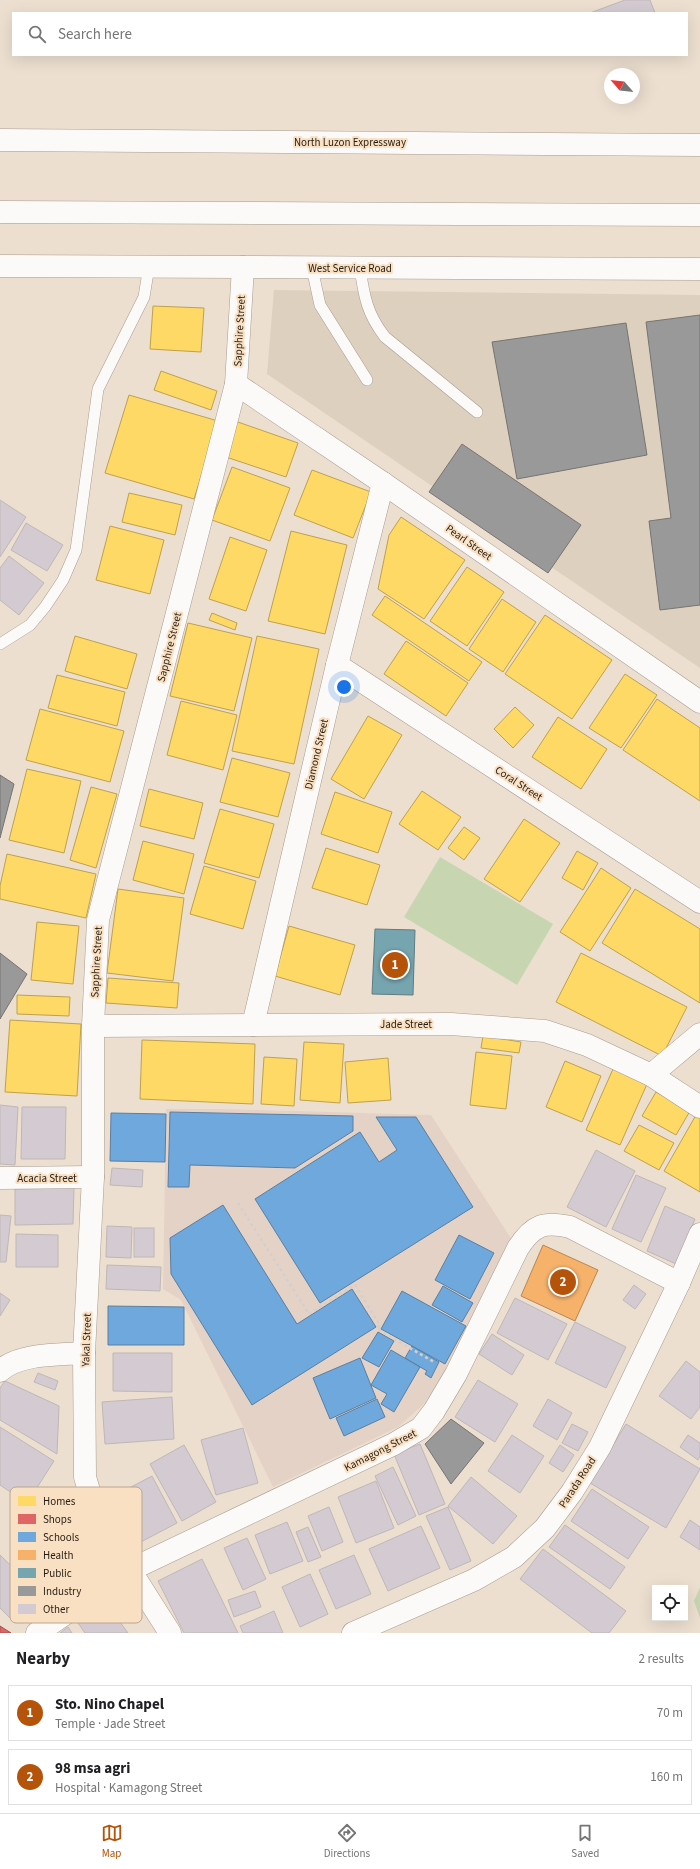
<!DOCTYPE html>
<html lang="en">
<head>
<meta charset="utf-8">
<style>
  :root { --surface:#fff; --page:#f6f6f6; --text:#202124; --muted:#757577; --line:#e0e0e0; --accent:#b45309 }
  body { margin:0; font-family:"Source Sans 3",sans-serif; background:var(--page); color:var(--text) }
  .controls { position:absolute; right:12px; bottom:12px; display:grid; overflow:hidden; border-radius:0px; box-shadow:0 4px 16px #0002 }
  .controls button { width:36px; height:36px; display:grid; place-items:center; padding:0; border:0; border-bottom:1px solid var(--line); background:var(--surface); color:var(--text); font:20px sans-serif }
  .compass { position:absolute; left:604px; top:68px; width:36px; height:36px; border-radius:50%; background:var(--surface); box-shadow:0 4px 16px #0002; rotate:298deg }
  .you { position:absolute; left:344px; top:687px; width:14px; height:14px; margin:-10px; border:3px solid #fff; border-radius:50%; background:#1a73e8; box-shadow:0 0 0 6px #1a73e833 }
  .badge { display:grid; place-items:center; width:26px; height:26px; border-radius:50%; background:var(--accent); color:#fff; font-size:13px; font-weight:700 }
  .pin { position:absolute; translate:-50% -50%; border:2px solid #fff; box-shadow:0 1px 4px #0006 }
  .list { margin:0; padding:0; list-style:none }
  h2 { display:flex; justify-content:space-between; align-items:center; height:52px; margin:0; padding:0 16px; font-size:17px }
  h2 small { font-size:13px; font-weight:400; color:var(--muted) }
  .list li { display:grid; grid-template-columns:26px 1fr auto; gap:12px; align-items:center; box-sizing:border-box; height:56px; margin:0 8px 8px; padding:0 8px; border:1px solid var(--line); border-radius:0px }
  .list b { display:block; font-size:15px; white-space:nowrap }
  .list p { margin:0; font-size:13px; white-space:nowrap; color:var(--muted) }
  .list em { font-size:13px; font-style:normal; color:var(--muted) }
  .icon { flex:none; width:22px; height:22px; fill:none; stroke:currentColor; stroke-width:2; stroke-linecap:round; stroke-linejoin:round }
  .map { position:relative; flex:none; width:700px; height:1633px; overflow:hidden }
  .search { position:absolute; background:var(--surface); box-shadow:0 4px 16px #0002; left:12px; right:12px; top:12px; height:44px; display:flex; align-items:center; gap:10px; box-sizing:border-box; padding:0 14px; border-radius:0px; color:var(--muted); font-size:15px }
  .sheet { height:180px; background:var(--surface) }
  nav { display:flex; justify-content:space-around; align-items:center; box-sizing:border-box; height:56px; border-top:1px solid var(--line); background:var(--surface); font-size:11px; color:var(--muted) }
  nav a { display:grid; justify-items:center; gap:2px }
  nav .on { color:var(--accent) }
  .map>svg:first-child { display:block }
  .industrial { fill:#ded0bf }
  .education { fill:#e5d2c7 }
  .green { fill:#c7d6b1 }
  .homes { fill:#ffd966; stroke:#bea14d }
  .shops { fill:#e06666; stroke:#a8504d }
  .schools { fill:#6fa8dc; stroke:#597fa0 }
  .health { fill:#f6b26b; stroke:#b88651 }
  .public { fill:#76a5af; stroke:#5e7c80 }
  .industry { fill:#999; stroke:#777471 }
  .building { fill:#d4cbd2; stroke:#bfb7b7 }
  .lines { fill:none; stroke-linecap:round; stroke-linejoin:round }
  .lane-casing { stroke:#a69c90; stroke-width:12 }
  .street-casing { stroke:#a69c90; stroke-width:23 }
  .secondary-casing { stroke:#a69c90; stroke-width:23 }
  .highway-casing { stroke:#a69c90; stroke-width:23 }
  .path { stroke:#d3d0cb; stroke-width:2.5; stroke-dasharray:3 3; stroke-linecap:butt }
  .lane { stroke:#fcfaf8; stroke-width:11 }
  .street { stroke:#fcfaf8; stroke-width:22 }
  .secondary { stroke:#fcfaf8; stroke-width:22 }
  .highway { stroke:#fcfaf8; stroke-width:22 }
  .labels { text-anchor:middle; stroke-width:4; stroke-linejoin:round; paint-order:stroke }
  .street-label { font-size:11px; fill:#271e13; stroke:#f9e0c3 }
  .key { fill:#f9e0c3; stroke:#baa68e; stroke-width:1 }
  .key-label { font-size:11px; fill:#271e13 }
</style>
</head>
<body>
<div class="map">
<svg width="700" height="1633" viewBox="0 0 700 1633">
  <rect width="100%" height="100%" fill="#ecdfd0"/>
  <path class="industrial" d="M 274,290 L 700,295 L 700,668 L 267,374 Z"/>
  <path class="education" d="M 166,1109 L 224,1109 L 431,1115 L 514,1243 L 439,1381 L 423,1405 L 398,1427 L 273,1487 L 181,1300 L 163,1289 Z"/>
  <g class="green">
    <path d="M 440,857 L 553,924 L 517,985 L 404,917 Z"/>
    <path d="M 700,1587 L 700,1618 L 694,1601 Z"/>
  </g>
  <g class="homes">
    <path d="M 153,306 L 204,308 L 201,352 L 150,349 Z"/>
    <path d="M 161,371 L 217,391 L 211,410 L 154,390 Z"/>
    <path d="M 129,395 L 218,421 L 194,499 L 105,473 Z"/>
    <path d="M 235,421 L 298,443 L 286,477 L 223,456 Z"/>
    <path d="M 232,467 L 290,488 L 270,541 L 212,520 Z"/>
    <path d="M 312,470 L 371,492 L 353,538 L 294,515 Z"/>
    <path d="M 129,493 L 182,505 L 175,535 L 122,522 Z"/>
    <path d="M 401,517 L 465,560 L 424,619 L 378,589 L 389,535 Z"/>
    <path d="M 110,526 L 164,540 L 150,594 L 96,580 Z"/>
    <path d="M 291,531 L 347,545 L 325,634 L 268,621 Z"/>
    <path d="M 230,537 L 267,550 L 246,611 L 209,599 Z"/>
    <path d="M 467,567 L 504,592 L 467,646 L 430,621 Z"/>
    <path d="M 385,596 L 482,662 L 469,681 L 372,615 Z"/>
    <path d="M 502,599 L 536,622 L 503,672 L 469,649 Z"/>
    <path d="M 212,613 L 237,623 L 235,630 L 209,620 Z"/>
    <path d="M 545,615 L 612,660 L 572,719 L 505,674 Z"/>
    <path d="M 188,623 L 252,638 L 234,711 L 170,696 Z"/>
    <path d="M 75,636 L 137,654 L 127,689 L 65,671 Z"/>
    <path d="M 257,636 L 319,649 L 294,764 L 232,751 Z"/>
    <path d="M 406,641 L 468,683 L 446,716 L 384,674 Z"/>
    <path d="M 625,674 L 657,695 L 621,748 L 589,728 Z"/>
    <path d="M 57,675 L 125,692 L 117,726 L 48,708 Z"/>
    <path d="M 657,699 L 700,728 L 700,801 L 623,750 Z"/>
    <path d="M 181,701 L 237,715 L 223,770 L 167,755 Z"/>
    <path d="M 515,707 L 534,725 L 513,748 L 494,729 Z"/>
    <path d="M 40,709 L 124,731 L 110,782 L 26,760 Z"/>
    <path d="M 368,716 L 402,735 L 364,799 L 331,779 Z"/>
    <path d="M 558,717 L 607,749 L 581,789 L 532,757 Z"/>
    <path d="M 232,758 L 290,773 L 278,817 L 220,802 Z"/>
    <path d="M 27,769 L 81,781 L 64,853 L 9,840 Z"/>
    <path d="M 91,787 L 117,794 L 96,868 L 70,860 Z"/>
    <path d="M 149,789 L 203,803 L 194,839 L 140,826 Z"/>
    <path d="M 422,791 L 461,817 L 438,850 L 399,824 Z"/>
    <path d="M 335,792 L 392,812 L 378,853 L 321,834 Z"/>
    <path d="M 220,809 L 274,824 L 259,878 L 204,863 Z"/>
    <path d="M 524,819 L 560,843 L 520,902 L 484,879 Z"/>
    <path d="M 464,827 L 480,838 L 464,860 L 448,848 Z"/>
    <path d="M 143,841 L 194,854 L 184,894 L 133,880 Z"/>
    <path d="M 326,848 L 380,865 L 367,905 L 312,888 Z"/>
    <path d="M 577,851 L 598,863 L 583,890 L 562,878 Z"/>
    <path d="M 7,854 L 96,874 L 86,918 L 0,899 L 0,886 Z"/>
    <path d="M 204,866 L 256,881 L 243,929 L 190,914 Z"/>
    <path d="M 601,868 L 631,888 L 590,951 L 560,932 Z"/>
    <path d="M 118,889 L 184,898 L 173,981 L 107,973 Z"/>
    <path d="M 635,889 L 700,929 L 700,1003 L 602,943 Z"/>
    <path d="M 37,922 L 79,926 L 73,984 L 31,980 Z"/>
    <path d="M 289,926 L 355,945 L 340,995 L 275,976 Z"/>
    <path d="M 581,953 L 687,1007 L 662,1056 L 556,1002 Z"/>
    <path d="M 108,978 L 179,983 L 177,1008 L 106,1003 Z"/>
    <path d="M 17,995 L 70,997 L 69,1016 L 17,1014 Z"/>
    <path d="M 10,1020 L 81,1024 L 77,1096 L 5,1092 Z"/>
    <path d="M 483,1036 L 521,1042 L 519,1053 L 481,1048 Z"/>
    <path d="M 142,1040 L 255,1044 L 253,1104 L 140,1099 Z"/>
    <path d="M 304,1042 L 344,1044 L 340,1103 L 300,1100 Z"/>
    <path d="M 476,1052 L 512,1056 L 506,1109 L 470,1105 Z"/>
    <path d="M 264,1057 L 297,1059 L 294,1106 L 261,1104 Z"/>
    <path d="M 388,1058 L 391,1100 L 348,1103 L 345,1062 Z"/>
    <path d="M 565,1061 L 601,1076 L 582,1122 L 546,1107 Z"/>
    <path d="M 613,1069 L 647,1084 L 620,1145 L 586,1130 Z"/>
    <path d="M 656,1092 L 690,1111 L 676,1135 L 642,1116 Z"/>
    <path d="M 696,1115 L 700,1117 L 700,1192 L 664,1171 Z"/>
    <path d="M 639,1125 L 674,1143 L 659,1170 L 624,1151 Z"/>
  </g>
  <path class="shops" d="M 0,1626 L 11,1633 L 0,1633 Z"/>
  <g class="schools">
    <path d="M 170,1112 L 353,1116 L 353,1131 L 295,1168 L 190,1165 L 189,1187 L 168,1187 Z"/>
    <path d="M 111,1113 L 166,1114 L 165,1162 L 110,1161 Z"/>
    <path d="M 376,1117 L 416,1117 L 473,1207 L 320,1303 L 255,1199 L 360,1132 L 379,1162 L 397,1150 Z"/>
    <path d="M 223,1205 L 297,1324 L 352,1289 L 376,1327 L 252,1405 L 171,1274 L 170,1238 Z"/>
    <path d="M 459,1235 L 494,1253 L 470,1299 L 435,1280 Z"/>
    <path d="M 443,1286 L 473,1303 L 462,1322 L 432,1305 Z"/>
    <path d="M 402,1291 L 466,1326 L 445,1364 L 381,1329 Z"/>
    <path d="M 108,1306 L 184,1307 L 184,1345 L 108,1345 Z"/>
    <path d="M 378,1332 L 394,1341 L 379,1367 L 362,1358 Z"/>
    <path d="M 412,1346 L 439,1362 L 431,1378 L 425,1374 L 427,1371 L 405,1358 Z"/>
    <path d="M 391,1350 L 420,1367 L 394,1412 L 381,1404 L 387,1394 L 371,1385 Z"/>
    <path d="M 360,1358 L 376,1398 L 330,1419 L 313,1378 Z"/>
    <path d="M 377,1399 L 385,1417 L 344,1436 L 336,1418 Z"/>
  </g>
  <path class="health" d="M 543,1245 L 598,1270 L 575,1321 L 521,1296 Z"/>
  <path class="public" d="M 375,929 L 415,930 L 413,995 L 372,994 Z"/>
  <g class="industry">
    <path d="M 700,315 L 700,605 L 660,610 L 649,521 L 671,518 L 646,322 Z"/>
    <path d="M 626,323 L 647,455 L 517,479 L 492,342 Z"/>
    <path d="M 462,444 L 581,525 L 548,573 L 429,492 Z"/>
    <path d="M 0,775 L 14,784 L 0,838 Z"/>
    <path d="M 0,953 L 27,974 L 0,1019 Z"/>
    <path d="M 451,1419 L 484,1443 L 451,1484 L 425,1444 Z"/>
  </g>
  <g class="building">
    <path d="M 625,0 L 650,0 L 655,13 L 590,13 Z"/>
    <path d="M 0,500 L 26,517 L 0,557 Z"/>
    <path d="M 26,523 L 63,545 L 47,571 L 11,550 Z"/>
    <path d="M 9,556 L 44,583 L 19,615 L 0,600 L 0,568 Z"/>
    <path d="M 0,1105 L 18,1107 L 15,1165 L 0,1164 Z"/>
    <path d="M 22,1107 L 66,1107 L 65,1159 L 21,1159 Z"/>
    <path d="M 596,1150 L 635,1171 L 606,1227 L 567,1207 Z"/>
    <path d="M 112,1168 L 143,1170 L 142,1187 L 110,1185 Z"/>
    <path d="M 636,1175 L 666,1188 L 641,1242 L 612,1229 Z"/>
    <path d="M 74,1188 L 73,1224 L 15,1225 L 15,1189 Z"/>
    <path d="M 665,1206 L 695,1219 L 676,1264 L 647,1251 Z"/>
    <path d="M 0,1215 L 11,1216 L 6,1262 L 0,1262 Z"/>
    <path d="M 107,1226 L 132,1227 L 131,1258 L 106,1257 Z"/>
    <rect x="134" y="1228" width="20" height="29"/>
    <path d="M 16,1234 L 58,1235 L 58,1267 L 16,1267 Z"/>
    <path d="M 107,1265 L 161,1267 L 160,1291 L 106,1289 Z"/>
    <path d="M 634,1285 L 646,1294 L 635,1309 L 623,1300 Z"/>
    <path d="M 0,1293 L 10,1300 L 0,1316 Z"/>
    <path d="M 515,1298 L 567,1324 L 548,1360 L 497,1333 Z"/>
    <path d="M 575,1322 L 626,1347 L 606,1388 L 555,1363 Z"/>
    <path d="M 492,1334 L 524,1355 L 512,1375 L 479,1354 Z"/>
    <path d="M 113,1353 L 172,1353 L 172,1392 L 113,1391 Z"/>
    <path d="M 686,1361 L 700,1372 L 700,1407 L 691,1419 L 659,1396 Z"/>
    <path d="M 38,1373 L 58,1381 L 55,1390 L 34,1382 Z"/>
    <path d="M 478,1380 L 518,1404 L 495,1442 L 455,1417 Z"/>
    <path d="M 5,1381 L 59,1406 L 57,1454 L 0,1420 L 0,1388 Z"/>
    <path d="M 172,1397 L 174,1439 L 105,1444 L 102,1402 Z"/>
    <path d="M 548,1399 L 572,1413 L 557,1440 L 533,1426 Z"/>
    <path d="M 572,1424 L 588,1432 L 578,1451 L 562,1443 Z"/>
    <path d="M 626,1424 L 700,1469 L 666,1528 L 590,1483 Z"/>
    <path d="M 0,1427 L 54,1461 L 27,1503 L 0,1485 Z"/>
    <path d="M 243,1428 L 258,1483 L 216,1495 L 201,1440 Z"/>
    <path d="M 512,1435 L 544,1456 L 520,1493 L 488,1471 Z"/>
    <path d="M 688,1435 L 700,1443 L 700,1456 L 698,1460 L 680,1447 Z"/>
    <path d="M 420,1444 L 445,1504 L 419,1515 L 394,1454 Z"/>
    <path d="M 184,1445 L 216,1502 L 182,1521 L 150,1464 Z"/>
    <path d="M 560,1445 L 574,1455 L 563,1472 L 549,1463 Z"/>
    <path d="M 393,1467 L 416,1516 L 398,1525 L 375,1476 Z"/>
    <path d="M 152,1476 L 177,1523 L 137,1544 L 112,1497 Z"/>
    <path d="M 471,1477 L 517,1516 L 493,1544 L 448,1506 Z"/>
    <path d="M 376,1481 L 394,1528 L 356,1543 L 338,1497 Z"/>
    <path d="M 592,1489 L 649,1527 L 628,1559 L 571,1521 Z"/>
    <path d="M 329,1507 L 343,1542 L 322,1551 L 308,1516 Z"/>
    <path d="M 448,1507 L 471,1561 L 450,1570 L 426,1516 Z"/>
    <path d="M 690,1520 L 700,1527 L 700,1550 L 680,1537 Z"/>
    <path d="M 287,1522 L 303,1561 L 270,1574 L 255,1535 Z"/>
    <path d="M 565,1525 L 625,1567 L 610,1589 L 549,1547 Z"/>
    <path d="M 421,1526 L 440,1568 L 388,1591 L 369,1549 Z"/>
    <path d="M 308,1527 L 321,1557 L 308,1562 L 296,1532 Z"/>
    <path d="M 247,1538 L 266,1579 L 243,1590 L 224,1548 Z"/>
    <path d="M 543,1549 L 626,1611 L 609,1633 L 592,1633 L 520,1579 Z"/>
    <path d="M 0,1555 L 42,1596 L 15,1623 L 0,1608 Z"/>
    <path d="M 354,1555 L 371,1594 L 336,1609 L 319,1570 Z"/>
    <path d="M 202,1559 L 238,1633 L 184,1633 L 158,1581 Z"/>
    <path d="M 310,1574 L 328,1614 L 300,1627 L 282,1587 Z"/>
    <path d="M 255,1591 L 261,1607 L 234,1617 L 228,1600 Z"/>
    <path d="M 106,1603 L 128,1633 L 85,1633 L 78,1623 Z"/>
    <path d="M 274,1611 L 283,1633 L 243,1633 L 240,1626 Z"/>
    <path d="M 68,1627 L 72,1633 L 60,1633 Z"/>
  </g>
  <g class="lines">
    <defs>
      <g id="lane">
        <path d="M 312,268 L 320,305 L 367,380"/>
        <path d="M 360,268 C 364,296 367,314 385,337 L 477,412"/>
        <path d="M 0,644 L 30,625 L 45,607 L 63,580 L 76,550 L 98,389 L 144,297 L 149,266"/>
      </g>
      <g id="street">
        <path d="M 243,267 L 700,269"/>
        <path d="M 236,384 L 383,483 L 700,702"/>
        <path d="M 337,665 L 700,902"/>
        <path d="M 253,1025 L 337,665 L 383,483"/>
        <path d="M 93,1026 L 451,1024 L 545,1031 L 587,1045 L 651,1075 L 700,1107"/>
        <path d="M 651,1075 L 700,1034"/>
        <path d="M 0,1178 L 93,1177"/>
        <path d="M 0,1371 C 19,1353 59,1355 84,1353"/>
        <path d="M 37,1633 L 130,1570 L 394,1444 L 421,1428 L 434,1411 L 456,1374 L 518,1248 C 533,1225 544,1221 570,1227 L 679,1283"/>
      </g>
      <g id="secondary">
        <path d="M 0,266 L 243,267 L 236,384 L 98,920 L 93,1026 L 93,1177 L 84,1353 L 85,1477 L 93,1504 L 130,1570 L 170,1633"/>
        <path d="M 353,1633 L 474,1580 L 514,1557 L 545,1528 L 572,1492 L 600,1447 L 679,1283 L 700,1234"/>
      </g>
      <g id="highway">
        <path d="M 0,140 L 700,145"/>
        <path d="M 0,212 L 700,215"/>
      </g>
    </defs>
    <use href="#lane" class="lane-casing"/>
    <use href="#street" class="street-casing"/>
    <use href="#secondary" class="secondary-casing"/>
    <use href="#highway" class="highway-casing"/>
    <path class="path" d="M 238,1203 L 309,1314 L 355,1285 L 380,1325 L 377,1329 L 434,1362"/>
    <use href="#lane" class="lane"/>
    <use href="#street" class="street"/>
    <use href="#secondary" class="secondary"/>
    <use href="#highway" class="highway"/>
  </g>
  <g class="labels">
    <g class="street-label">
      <text x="350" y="146">North Luzon Expressway</text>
      <text x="350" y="272">West Service Road</text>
      <text transform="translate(239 331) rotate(-87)" y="4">Sapphire Street</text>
      <text transform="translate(469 542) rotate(35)" y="4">Pearl Street</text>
      <text transform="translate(169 647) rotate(-76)" y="4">Sapphire Street</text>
      <text transform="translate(316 754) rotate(-77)" y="4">Diamond Street</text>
      <text transform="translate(519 783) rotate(33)" y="4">Coral Street</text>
      <text transform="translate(96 962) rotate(-87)" y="4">Sapphire Street</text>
      <text x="406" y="1028">Jade Street</text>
      <text x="47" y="1182">Acacia Street</text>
      <text transform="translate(86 1340) rotate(-88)" y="4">Yakal Street</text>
      <text transform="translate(380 1450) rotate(-27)" y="4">Kamagong Street</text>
      <text transform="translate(577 1482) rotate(-57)" y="4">Parada Road</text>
    </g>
  </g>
  <rect x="10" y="1487" width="132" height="136" rx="6" class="key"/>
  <rect x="18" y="1496" width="18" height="10" fill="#ffd966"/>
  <rect x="18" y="1514" width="18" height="10" fill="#e06666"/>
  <rect x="18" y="1532" width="18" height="10" fill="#6fa8dc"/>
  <rect x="18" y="1550" width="18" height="10" fill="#f6b26b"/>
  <rect x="18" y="1568" width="18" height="10" fill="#76a5af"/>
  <rect x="18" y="1586" width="18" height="10" fill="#999"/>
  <rect x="18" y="1604" width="18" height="10" fill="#d4cbd2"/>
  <g class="key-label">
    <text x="43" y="1505">Homes</text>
    <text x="43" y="1523">Shops</text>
    <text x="43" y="1541">Schools</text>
    <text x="43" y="1559">Health</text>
    <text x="43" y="1577">Public</text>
    <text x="43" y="1595">Industry</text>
    <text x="43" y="1613">Other</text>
  </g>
</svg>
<div class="controls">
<button><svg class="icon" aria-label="locate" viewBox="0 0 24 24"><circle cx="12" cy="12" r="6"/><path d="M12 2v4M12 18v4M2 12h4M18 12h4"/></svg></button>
</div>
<svg class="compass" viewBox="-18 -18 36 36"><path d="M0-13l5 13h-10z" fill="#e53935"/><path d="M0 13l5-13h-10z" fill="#757577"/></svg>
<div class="you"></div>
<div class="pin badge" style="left:395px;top:965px">1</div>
<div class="pin badge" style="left:563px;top:1282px">2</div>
<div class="search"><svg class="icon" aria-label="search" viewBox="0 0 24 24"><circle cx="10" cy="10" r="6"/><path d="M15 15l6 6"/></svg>Search here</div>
</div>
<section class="sheet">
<h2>Nearby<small>2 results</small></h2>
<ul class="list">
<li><span class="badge">1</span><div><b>Sto. Nino Chapel</b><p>Temple · Jade Street</p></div><em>70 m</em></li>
<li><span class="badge">2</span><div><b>98 msa agri</b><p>Hospital · Kamagong Street</p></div><em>160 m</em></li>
</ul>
</section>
<nav>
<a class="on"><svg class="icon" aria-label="map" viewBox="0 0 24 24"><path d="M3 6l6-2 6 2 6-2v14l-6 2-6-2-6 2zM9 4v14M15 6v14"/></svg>Map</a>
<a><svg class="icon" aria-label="directions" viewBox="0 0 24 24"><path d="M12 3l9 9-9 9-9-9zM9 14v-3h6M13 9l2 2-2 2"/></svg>Directions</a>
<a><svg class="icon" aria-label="saved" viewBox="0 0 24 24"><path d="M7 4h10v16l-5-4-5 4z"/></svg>Saved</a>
</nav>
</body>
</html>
